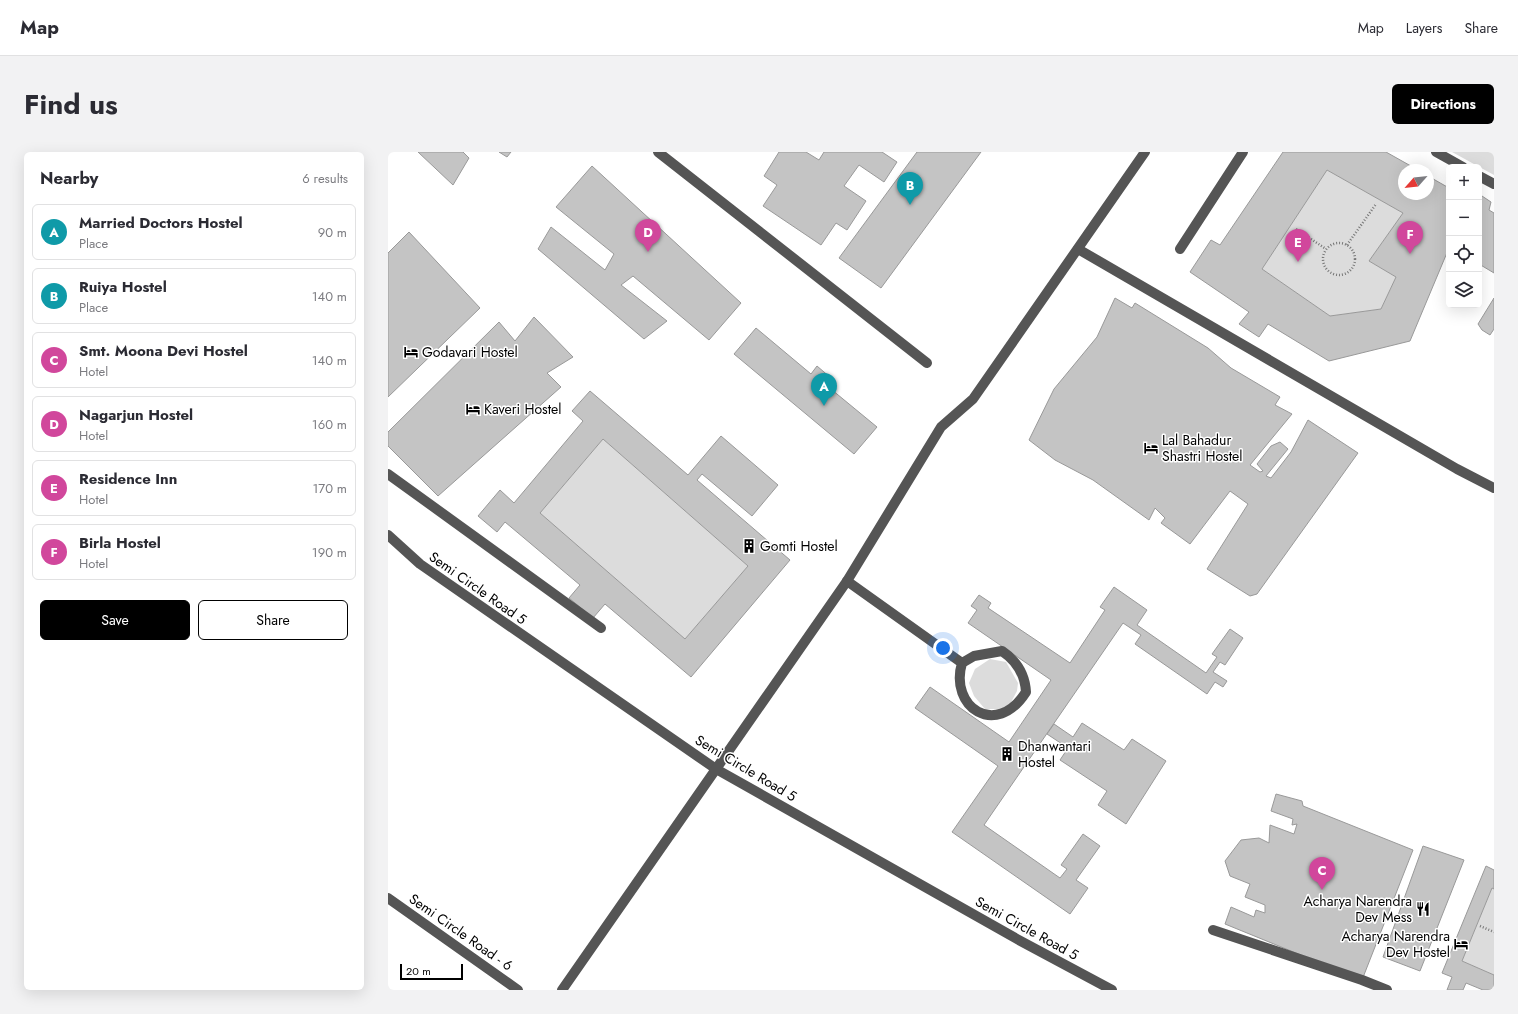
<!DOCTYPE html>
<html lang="en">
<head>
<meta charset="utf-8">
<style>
  :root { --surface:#fff; --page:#f2f2f3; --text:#2b2b33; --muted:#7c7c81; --line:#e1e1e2; --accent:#000 }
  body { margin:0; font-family:Jost,sans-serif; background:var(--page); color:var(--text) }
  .controls { position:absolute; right:12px; top:12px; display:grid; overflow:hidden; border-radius:6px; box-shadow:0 4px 16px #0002 }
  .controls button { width:36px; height:36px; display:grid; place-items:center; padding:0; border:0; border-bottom:1px solid var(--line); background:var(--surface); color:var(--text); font:20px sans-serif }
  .compass { position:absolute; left:1010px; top:12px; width:36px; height:36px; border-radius:50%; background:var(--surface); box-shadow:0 4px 16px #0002; rotate:243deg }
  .scale { position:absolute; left:12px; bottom:10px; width:63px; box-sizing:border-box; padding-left:4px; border:2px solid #000; border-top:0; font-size:11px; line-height:14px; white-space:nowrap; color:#000; -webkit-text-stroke:3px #fff; paint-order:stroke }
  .you { position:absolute; left:555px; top:496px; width:14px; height:14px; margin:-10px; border:3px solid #fff; border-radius:50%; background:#1a73e8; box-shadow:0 0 0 6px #1a73e833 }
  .badge { display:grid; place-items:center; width:26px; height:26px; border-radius:50%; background:var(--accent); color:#fff; font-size:13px; font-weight:700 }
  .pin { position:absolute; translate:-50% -33px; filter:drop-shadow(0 1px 2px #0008) }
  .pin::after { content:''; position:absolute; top:21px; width:14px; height:12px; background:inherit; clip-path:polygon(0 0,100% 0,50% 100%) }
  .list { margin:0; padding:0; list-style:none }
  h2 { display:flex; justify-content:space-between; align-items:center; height:52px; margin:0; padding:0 16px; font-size:17px }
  h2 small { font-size:13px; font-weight:400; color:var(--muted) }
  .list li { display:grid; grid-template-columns:26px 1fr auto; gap:12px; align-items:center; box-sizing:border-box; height:56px; margin:0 8px 8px; padding:0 8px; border:1px solid var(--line); border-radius:6px }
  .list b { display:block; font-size:15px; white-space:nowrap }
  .list p { margin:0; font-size:13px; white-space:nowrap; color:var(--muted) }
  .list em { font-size:13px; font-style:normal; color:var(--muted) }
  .actions { display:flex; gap:8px; padding:12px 16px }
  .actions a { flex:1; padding:9px 0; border:1px solid var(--accent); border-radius:6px; text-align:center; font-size:14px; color:var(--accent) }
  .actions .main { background:var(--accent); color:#fff }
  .icon { flex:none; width:22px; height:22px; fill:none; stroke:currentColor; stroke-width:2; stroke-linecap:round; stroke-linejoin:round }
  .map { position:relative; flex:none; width:1106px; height:838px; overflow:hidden; border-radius:6px }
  header { display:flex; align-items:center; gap:24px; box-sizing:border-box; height:56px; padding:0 20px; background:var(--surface); border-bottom:1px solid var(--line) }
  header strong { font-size:19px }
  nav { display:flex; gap:22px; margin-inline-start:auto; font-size:14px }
  .intro { display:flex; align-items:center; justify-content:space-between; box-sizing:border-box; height:96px; padding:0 24px }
  h1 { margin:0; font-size:28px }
  .button { padding:10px 18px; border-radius:6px; background:var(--accent); color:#fff; font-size:14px; font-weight:700 }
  main { display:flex; gap:24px; padding:0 24px }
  aside { flex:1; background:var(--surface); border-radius:6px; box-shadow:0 4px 16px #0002 }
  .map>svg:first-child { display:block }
  .green { fill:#dcdcdc }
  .building { fill:#c4c4c4; stroke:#999; fill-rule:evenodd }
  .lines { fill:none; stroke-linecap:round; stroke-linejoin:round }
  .path { stroke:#777; stroke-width:2.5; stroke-dasharray:1 2; stroke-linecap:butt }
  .minor { stroke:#555; stroke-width:10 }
  .labels { text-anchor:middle; stroke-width:3; stroke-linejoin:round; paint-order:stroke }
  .poi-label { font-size:14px; fill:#000; stroke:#fff; text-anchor:start }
  .street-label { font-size:14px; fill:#000; stroke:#fff }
</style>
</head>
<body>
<header>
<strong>Map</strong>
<nav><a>Map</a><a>Layers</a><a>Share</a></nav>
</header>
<div class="intro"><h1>Find us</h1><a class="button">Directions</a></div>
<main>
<aside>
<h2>Nearby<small>6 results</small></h2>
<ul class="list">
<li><span class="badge" style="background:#0f9aa8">A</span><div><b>Married Doctors Hostel</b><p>Place</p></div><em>90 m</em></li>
<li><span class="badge" style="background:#0f9aa8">B</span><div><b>Ruiya Hostel</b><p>Place</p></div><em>140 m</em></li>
<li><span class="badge" style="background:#d1479c">C</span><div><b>Smt. Moona Devi Hostel</b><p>Hotel</p></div><em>140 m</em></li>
<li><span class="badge" style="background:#d1479c">D</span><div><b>Nagarjun Hostel</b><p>Hotel</p></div><em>160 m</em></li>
<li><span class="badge" style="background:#d1479c">E</span><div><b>Residence Inn</b><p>Hotel</p></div><em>170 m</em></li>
<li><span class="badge" style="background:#d1479c">F</span><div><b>Birla Hostel</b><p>Hotel</p></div><em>190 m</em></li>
</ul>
<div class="actions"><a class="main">Save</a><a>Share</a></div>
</aside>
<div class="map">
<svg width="1106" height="838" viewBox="0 0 1106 838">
  <rect width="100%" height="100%" fill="#fff"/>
  <g class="green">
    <path d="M 1064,0 L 1106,0 L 1106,23 Z"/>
    <path d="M 939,18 L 1015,61 L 981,109 L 1008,125 L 993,157 L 942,164 L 874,117 Z"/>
    <path d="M 215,287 L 360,414 L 297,487 L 152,361 Z"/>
    <path d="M 602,507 L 618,510 L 630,531 L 629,539 L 621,554 L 615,557 L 597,557 L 586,544 L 581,531 L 587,517 Z"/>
    <path d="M 1104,736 L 1106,737 L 1106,823 L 1074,809 Z"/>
  </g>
  <g class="building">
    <path d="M 30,0 L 75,0 L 81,6 L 65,33 Z"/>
    <path d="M 111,0 L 123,0 L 119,5 Z"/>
    <path d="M 391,0 L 418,0 L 431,8 L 436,0 L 494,0 L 509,10 L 496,30 L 471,13 L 456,34 L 478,49 L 459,78 L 448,71 L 433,93 L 375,54 L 389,33 L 376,24 Z"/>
    <path d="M 529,0 L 593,0 L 493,136 L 451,106 Z"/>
    <path d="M 895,0 L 998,0 L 1030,18 L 1016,18 L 1016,42 L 1040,42 L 1040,24 L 1061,36 L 1061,96 L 1022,189 L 941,209 L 880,172 L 871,185 L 851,172 L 861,160 L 802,120 L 823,88 L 832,93 ZM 939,18 L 1015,61 L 981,109 L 1008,125 L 993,157 L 942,164 L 874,117 Z"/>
    <path d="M 204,14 L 353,151 L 321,188 L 245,124 L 233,133 L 279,169 L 256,187 L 150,97 L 163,75 L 217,118 L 226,102 L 168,55 Z"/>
    <path d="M 1091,42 L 1103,50 L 1101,58 L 1106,61 L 1106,121 L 1091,112 Z"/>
    <path d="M 21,80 L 92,156 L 0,245 L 0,101 Z"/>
    <path d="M 727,146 L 744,156 L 747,151 L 820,196 L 843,216 L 892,245 L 887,253 L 904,262 L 862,313 L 872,320 L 875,319 L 869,312 L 883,294 L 892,290 L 900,297 L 878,324 L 883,326 L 903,300 L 920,268 L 970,301 L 869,442 L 862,444 L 819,417 L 860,352 L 842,339 L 802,392 L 773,371 L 777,366 L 767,356 L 761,368 L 705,328 L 667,308 L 641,288 L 666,237 L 709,185 Z"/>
    <path d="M 1106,146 L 1106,177 L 1102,183 L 1094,178 L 1090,172 Z"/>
    <path d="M 146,165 L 185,205 L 159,221 L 173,235 L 50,344 L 0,294 L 0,280 L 111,170 L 127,189 Z"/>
    <path d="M 368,176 L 423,222 L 429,214 L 443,226 L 438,233 L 489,275 L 466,302 L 346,202 Z"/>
    <path d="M 202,239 L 300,323 L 333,284 L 390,333 L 364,364 L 314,322 L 309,328 L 402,408 L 303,525 L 217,452 L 205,466 L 181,446 L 192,433 L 117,370 L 109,380 L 90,364 L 112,338 L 126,351 L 195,269 L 184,259 ZM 215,287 L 360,414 L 297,487 L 152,361 Z"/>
    <path d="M 726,435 L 759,458 L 749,473 L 818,521 L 829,505 L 824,502 L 842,477 L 855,486 L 837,513 L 832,510 L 825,520 L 839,529 L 835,535 L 827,530 L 819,542 L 747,492 L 753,483 L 735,471 L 596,673 L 672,726 L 679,717 L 673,713 L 695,682 L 712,694 L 688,728 L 700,736 L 682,762 L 564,680 L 610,614 L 527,556 L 542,535 L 621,590 L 663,528 L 580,471 L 589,458 L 583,454 L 591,443 L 603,451 L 600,456 L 682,511 L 717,458 L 712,455 Z"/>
    <path d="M 694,571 L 736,598 L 744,587 L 778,609 L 738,672 L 710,653 L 719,639 L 672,608 L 680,596 L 659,582 L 666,572 L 685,585 Z"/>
    <path d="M 888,642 L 914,649 L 915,654 L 1025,698 L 974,828 L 837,772 L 843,755 L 866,765 L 868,758 L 877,761 L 877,753 L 857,745 L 862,732 L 842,724 L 837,709 L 853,688 L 871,686 L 881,691 L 882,673 L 906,682 L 909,672 L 904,673 L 905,667 L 883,659 Z"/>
    <path d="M 1035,694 L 1076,708 L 1032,819 L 995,805 Z"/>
    <path d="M 1098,714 L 1106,718 L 1106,737 L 1104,736 L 1074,809 L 1106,823 L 1106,838 L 1095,838 L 1078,831 L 1075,838 L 1059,838 L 1064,825 L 1054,821 Z"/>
  </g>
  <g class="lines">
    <g class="path">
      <path d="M 908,77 L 938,97"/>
      <circle cx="951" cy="107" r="16"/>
      <path d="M 959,93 L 988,52"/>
      <path d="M 1092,774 L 1106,780"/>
    </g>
    <g class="minor">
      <path d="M 270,0 L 539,211"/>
      <path d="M 1048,0 L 1075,15"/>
      <path d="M 1091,24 L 1106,32"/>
      <path d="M 690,97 L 1069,317 L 1106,336"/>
      <path d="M 792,97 L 855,0"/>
      <path d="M 0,322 L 213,476"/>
      <path d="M 0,383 L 32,412 L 328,617 L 629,787 L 724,838"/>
      <path d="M 459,429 L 574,511 C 561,555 608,587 638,540 C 637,523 629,509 614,499 L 586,504 L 574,511"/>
      <path d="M 0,746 L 130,838"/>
      <path d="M 825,778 L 974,828 L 999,838"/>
      <path d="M 174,838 L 459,429 L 553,275 L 585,247 L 757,0"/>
    </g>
  </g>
  <defs>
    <symbol id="hotel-bare" viewBox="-9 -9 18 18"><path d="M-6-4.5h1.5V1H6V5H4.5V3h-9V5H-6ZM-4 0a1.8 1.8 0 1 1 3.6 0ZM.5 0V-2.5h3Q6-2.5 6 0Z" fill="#000" stroke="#fff" stroke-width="2.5" paint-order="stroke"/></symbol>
    <symbol id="building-bare" viewBox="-9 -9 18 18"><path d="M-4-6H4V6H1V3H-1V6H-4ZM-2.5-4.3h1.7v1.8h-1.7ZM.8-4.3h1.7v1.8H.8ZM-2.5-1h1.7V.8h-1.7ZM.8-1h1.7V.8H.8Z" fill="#000" stroke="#fff" stroke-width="2.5" paint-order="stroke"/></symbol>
    <symbol id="restaurant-bare" viewBox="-9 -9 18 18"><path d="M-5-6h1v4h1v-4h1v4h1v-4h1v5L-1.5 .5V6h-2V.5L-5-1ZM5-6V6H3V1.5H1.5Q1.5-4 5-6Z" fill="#000" stroke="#fff" stroke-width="2.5" paint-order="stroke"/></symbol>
  </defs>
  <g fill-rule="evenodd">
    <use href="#hotel-bare" x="13" y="190" width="20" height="20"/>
    <use href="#hotel-bare" x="75" y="247" width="20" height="20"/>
    <use href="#hotel-bare" x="753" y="286" width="20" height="20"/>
    <use href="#building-bare" x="351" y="384" width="20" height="20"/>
    <use href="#building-bare" x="609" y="592" width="20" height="20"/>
    <use href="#restaurant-bare" x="1025" y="747" width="20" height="20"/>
    <use href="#hotel-bare" x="1063" y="782" width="20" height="20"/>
  </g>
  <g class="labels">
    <g class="poi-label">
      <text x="34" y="205">Godavari Hostel</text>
      <text x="96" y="262">Kaveri Hostel</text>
      <text x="774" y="293">Lal Bahadur<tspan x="774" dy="16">Shastri Hostel</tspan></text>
      <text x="372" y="399">Gomti Hostel</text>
      <text x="630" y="599">Dhanwantari<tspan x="630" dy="16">Hostel</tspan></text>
      <text x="1024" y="754" text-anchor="end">Acharya Narendra<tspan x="1024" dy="16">Dev Mess</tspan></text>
      <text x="1062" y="789" text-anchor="end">Acharya Narendra<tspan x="1062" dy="16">Dev Hostel</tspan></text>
    </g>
    <g class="street-label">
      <text transform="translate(90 436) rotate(35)" y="5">Semi Circle Road 5</text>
      <text transform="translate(358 616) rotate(31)" y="5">Semi Circle Road 5</text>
      <text transform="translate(639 776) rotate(29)" y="5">Semi Circle Road 5</text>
      <text transform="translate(73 780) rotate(35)" y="5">Semi Circle Road - 6</text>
    </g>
  </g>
</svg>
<div class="controls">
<button>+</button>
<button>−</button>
<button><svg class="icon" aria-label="locate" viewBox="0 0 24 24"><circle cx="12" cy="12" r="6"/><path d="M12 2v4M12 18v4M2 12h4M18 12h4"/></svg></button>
<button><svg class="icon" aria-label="layers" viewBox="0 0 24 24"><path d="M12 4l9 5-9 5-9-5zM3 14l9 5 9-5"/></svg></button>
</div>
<svg class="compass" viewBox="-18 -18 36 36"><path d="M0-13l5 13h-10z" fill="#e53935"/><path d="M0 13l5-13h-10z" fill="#7c7c81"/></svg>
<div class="scale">20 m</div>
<div class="you"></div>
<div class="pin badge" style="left:436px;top:254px;background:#0f9aa8">A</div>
<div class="pin badge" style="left:522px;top:53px;background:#0f9aa8">B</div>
<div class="pin badge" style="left:934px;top:738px;background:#d1479c">C</div>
<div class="pin badge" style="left:260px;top:100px;background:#d1479c">D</div>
<div class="pin badge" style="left:910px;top:110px;background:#d1479c">E</div>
<div class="pin badge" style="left:1022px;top:102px;background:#d1479c">F</div>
</div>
</main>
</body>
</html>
